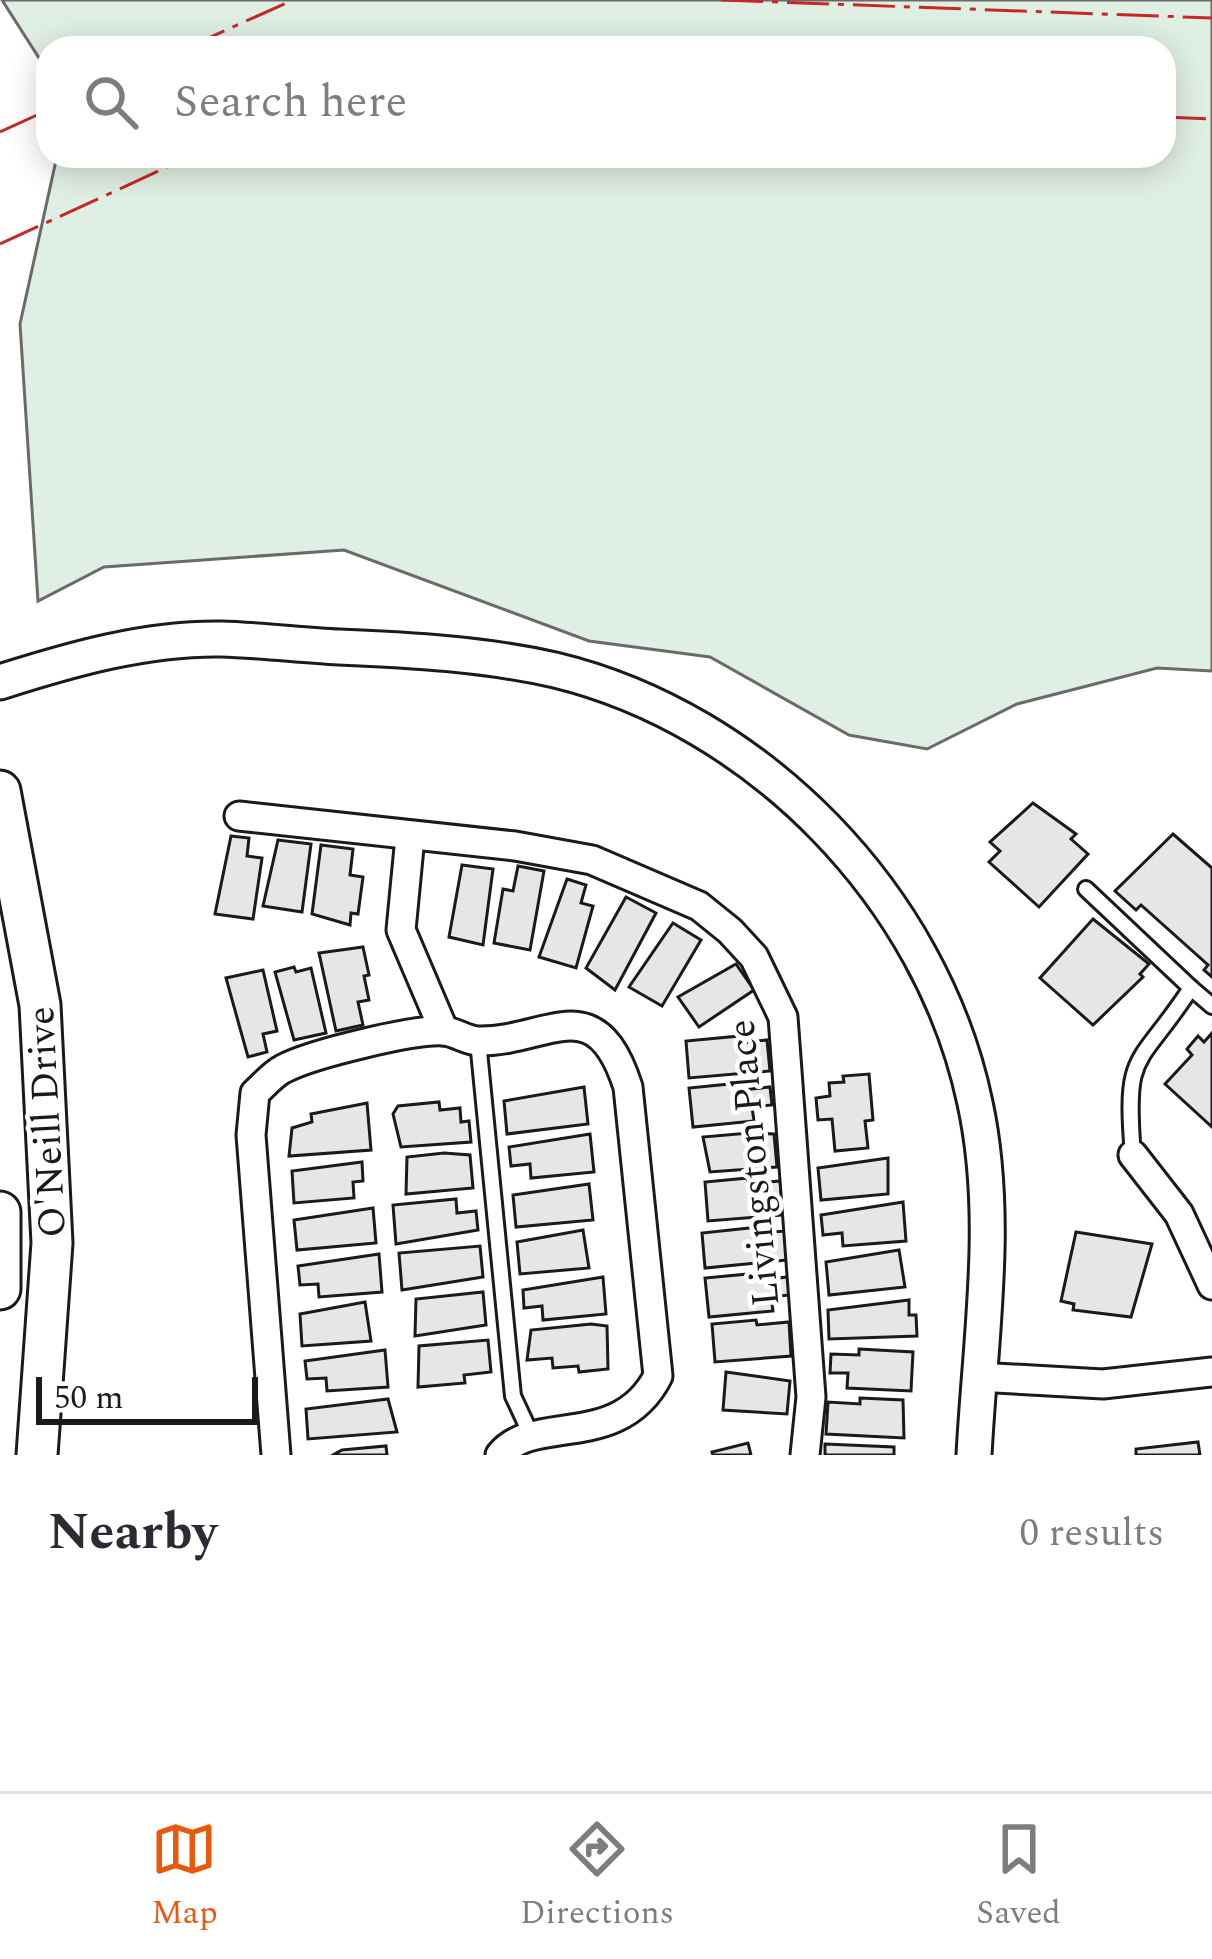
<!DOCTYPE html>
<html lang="en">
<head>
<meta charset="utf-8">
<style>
  :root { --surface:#fff; --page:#f7f7f7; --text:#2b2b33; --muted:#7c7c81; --line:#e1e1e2; --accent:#ea580c }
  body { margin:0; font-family:Spectral,serif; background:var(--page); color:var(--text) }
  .scale { position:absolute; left:36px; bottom:30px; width:222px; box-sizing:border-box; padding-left:12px; border:6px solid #1a1a1a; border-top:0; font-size:33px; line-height:42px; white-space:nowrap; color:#1a1a1a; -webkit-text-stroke:9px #fff; paint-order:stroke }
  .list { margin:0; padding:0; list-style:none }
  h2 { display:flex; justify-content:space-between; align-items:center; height:156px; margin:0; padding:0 48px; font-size:51px }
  h2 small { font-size:39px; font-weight:400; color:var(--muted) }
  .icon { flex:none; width:66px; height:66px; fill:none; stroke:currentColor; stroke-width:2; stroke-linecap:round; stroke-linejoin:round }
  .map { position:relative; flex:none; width:1212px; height:1455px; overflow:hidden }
  .search { position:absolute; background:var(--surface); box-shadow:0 6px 30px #0003; left:36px; right:36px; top:36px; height:132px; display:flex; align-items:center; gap:30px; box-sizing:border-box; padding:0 42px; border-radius:36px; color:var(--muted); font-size:45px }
  .sheet { height:336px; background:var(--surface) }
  nav { display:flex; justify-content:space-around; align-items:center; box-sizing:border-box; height:168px; border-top:3px solid var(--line); background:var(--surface); font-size:33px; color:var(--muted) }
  nav a { display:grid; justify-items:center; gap:6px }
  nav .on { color:var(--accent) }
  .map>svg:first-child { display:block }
  .green { fill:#e0efe3; stroke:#6a6a6a; stroke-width:3 }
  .building { fill:#e6e6e6; stroke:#1a1a1a; stroke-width:3 }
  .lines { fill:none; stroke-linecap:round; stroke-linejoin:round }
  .service-casing { stroke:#1a1a1a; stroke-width:20 }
  .minor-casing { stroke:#1a1a1a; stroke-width:33 }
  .tertiary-casing { stroke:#1a1a1a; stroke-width:39 }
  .secondary-casing { stroke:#1a1a1a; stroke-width:45 }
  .service { stroke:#fff; stroke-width:14 }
  .minor { stroke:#fff; stroke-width:27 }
  .tertiary { stroke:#fff; stroke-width:33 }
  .secondary { stroke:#fff; stroke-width:39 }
  .power { stroke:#c62828; stroke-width:3; stroke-dasharray:42 9 6 9; stroke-linecap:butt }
  .labels { text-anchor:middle; stroke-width:9; stroke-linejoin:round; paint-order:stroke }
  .street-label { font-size:39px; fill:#1a1a1a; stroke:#fff }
</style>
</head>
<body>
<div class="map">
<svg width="1212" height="1455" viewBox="0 0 1212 1455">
  <rect width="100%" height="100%" fill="#fff"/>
  <path class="green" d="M 2,0 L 1212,0 L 1212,671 L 1157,668 L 1017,704 L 927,749 L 849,735 L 710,657 L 589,641 L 344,550 L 104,567 L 38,601 L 20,324 L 57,156 L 1164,156 L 1164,48 L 48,48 L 48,72 Z"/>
  <g class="building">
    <path d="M 1033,803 L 1076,834 L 1071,839 L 1088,854 L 1039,907 L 989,862 L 1000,851 L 990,842 Z"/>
    <path d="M 1173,834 L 1212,868 L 1212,977 L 1204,970 L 1208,965 L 1141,905 L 1136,910 L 1115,891 Z"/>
    <path d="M 231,836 L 249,838 L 247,856 L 262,858 L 253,919 L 215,914 Z"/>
    <path d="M 278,840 L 311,844 L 302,912 L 263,906 Z"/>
    <path d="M 321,845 L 353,849 L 350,875 L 363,877 L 358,914 L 351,913 L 350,925 L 312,914 Z"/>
    <path d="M 462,865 L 493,869 L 483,945 L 449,937 Z"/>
    <path d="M 518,866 L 544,871 L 530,950 L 494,943 L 503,889 L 513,891 Z"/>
    <path d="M 567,879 L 586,885 L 581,903 L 593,906 L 576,968 L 539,957 Z"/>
    <path d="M 626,897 L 656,913 L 615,990 L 586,968 Z"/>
    <path d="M 1093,919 L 1149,964 L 1140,974 L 1143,977 L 1093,1025 L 1040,978 Z"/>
    <path d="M 673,923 L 701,940 L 662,1006 L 629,987 Z"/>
    <path d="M 363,947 L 369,975 L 364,976 L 369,1000 L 358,1002 L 363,1025 L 336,1031 L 319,953 Z"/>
    <path d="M 736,964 L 754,990 L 699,1027 L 678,997 Z"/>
    <path d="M 294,967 L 296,972 L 311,968 L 326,1033 L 294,1040 L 275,972 Z"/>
    <path d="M 263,970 L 277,1031 L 263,1034 L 267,1052 L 248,1057 L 226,978 Z"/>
    <path d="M 1212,1033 L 1212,1127 L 1165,1084 L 1192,1055 L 1187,1049 L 1198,1036 L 1204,1042 Z"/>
    <path d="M 740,1036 L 741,1043 L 767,1040 L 770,1071 L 689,1078 L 686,1041 Z"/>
    <path d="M 869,1074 L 873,1120 L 865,1121 L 868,1148 L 835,1151 L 832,1119 L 818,1120 L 816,1098 L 830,1096 L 829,1083 L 844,1082 L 843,1076 Z"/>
    <path d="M 740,1083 L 741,1090 L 770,1087 L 772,1105 L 752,1107 L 754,1121 L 693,1127 L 689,1088 Z"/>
    <path d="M 584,1087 L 588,1124 L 507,1134 L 504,1101 Z"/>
    <path d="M 439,1102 L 440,1110 L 460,1108 L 461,1122 L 469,1121 L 471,1142 L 401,1147 L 393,1114 L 398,1106 Z"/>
    <path d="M 367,1103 L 371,1150 L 289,1156 L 292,1128 L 312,1122 L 311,1114 Z"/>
    <path d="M 749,1133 L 774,1134 L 777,1167 L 710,1172 L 703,1137 Z"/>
    <path d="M 590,1134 L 594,1172 L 531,1178 L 530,1164 L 511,1166 L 509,1147 Z"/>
    <path d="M 444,1153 L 470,1155 L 473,1188 L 406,1194 L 407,1157 Z"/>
    <path d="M 888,1158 L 888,1194 L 821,1200 L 818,1168 Z"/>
    <path d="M 362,1162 L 363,1181 L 353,1182 L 354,1198 L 294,1203 L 292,1171 Z"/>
    <path d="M 748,1178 L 748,1184 L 780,1181 L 783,1215 L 708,1221 L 705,1182 Z"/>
    <path d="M 589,1184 L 593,1220 L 516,1227 L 513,1195 Z"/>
    <path d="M 456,1199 L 457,1213 L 476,1211 L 478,1230 L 396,1244 L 393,1205 Z"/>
    <path d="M 903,1202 L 906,1241 L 843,1246 L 842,1233 L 823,1235 L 821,1215 Z"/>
    <path d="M 373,1208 L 376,1243 L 297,1250 L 294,1220 Z"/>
    <path d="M 759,1227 L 759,1233 L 785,1231 L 787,1260 L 705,1268 L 702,1233 Z"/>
    <path d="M 583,1230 L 589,1268 L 520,1274 L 517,1242 Z"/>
    <path d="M 1076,1232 L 1152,1244 L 1131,1317 L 1073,1310 L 1074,1304 L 1061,1301 Z"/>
    <path d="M 480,1246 L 483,1277 L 402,1290 L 399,1253 Z"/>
    <path d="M 899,1250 L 905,1287 L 829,1295 L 826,1262 Z"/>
    <path d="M 379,1254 L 382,1292 L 319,1297 L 318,1284 L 300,1285 L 298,1266 Z"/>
    <path d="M 759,1273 L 760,1280 L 788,1277 L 789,1295 L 771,1297 L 773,1311 L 709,1317 L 705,1278 Z"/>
    <path d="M 603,1277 L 606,1314 L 543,1320 L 542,1306 L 524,1308 L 523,1290 Z"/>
    <path d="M 483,1292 L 486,1325 L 415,1336 L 416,1299 Z"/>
    <path d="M 909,1300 L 909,1315 L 916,1315 L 917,1336 L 829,1339 L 828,1310 Z"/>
    <path d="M 365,1302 L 371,1341 L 302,1346 L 300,1314 Z"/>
    <path d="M 756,1320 L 757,1325 L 789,1322 L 791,1356 L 715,1362 L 712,1324 Z"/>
    <path d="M 591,1324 L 607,1326 L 608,1369 L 579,1372 L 578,1366 L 553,1368 L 552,1358 L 527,1360 L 531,1330 Z"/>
    <path d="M 488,1340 L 491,1372 L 464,1375 L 465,1383 L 418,1387 L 419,1346 Z"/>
    <path d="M 859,1349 L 913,1352 L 911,1391 L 847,1388 L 848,1373 L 830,1373 L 831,1354 L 859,1355 Z"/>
    <path d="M 385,1350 L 388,1387 L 327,1391 L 326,1378 L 307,1379 L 305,1361 Z"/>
    <path d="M 726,1372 L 790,1381 L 787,1414 L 723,1410 Z"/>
    <path d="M 860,1398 L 903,1400 L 904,1438 L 826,1434 L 828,1402 L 860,1404 Z"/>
    <path d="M 388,1399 L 397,1432 L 308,1439 L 306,1409 Z"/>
    <path d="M 1198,1442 L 1200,1455 L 1136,1455 L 1136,1449 Z"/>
    <path d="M 748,1443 L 751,1455 L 713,1455 L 712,1452 Z"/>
    <path d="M 825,1444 L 894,1447 L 894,1455 L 825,1455 Z"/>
    <path d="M 386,1446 L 387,1455 L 333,1455 L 342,1450 Z"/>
  </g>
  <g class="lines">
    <defs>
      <g id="service">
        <path d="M 1086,889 L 1191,988 C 1138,1069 1124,1048 1133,1155"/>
        <path d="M 1191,988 L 1212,1006"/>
        <path d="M 478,1041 L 513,1396 L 533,1439"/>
      </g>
      <g id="minor">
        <path d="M 239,816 L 515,846 L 592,860 L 699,906 L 730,931 L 754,957 L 783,1017 L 811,1397 L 805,1455"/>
        <path d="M 410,837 L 401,930 L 444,1031"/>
        <path d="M 1133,1155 L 1179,1214 L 1212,1285"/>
        <path d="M 978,1377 L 1103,1384 L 1212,1372"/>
        <path d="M 276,1455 L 251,1135 L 255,1093 C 264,1085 273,1074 283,1069 C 311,1054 414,1029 444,1031 C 456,1032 467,1041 479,1041 C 548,1042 595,985 628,1087 L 658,1376 C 619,1452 533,1413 500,1455"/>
      </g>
      <path id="tertiary" d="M 0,682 C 72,659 146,638 221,639 C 260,640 300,645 339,647 C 411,650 484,654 555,670 C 758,719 932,897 975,1103 C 1000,1218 980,1339 974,1455"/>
      <g id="secondary">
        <path d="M 0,791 L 40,1005 L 52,1243 L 37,1455"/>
        <path d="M 0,1212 L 0,1289"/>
      </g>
    </defs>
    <use href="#service" class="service-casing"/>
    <use href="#minor" class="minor-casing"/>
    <use href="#tertiary" class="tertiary-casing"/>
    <use href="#secondary" class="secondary-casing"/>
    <use href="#service" class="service"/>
    <use href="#minor" class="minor"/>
    <use href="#tertiary" class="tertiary"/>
    <use href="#secondary" class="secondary"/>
    <g class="power">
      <path d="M 721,0 L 1212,18"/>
      <path d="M 186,48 L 293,0"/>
      <path d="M 1164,117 L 1212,119"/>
      <path d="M 0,132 L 48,110"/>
      <path d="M 0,244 L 191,156"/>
    </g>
  </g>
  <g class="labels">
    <g class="street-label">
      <text transform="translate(45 1122) rotate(-93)" y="14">O'Neill Drive</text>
      <text transform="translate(752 1163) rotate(-95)" y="14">Livingston Place</text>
    </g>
  </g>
</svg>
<div class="scale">50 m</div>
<div class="search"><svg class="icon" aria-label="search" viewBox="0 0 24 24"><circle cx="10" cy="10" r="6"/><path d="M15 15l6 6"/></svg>Search here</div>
</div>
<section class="sheet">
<h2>Nearby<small>0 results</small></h2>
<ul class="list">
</ul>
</section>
<nav>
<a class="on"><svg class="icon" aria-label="map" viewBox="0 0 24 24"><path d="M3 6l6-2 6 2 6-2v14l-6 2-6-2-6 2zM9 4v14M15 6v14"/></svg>Map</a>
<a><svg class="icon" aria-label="directions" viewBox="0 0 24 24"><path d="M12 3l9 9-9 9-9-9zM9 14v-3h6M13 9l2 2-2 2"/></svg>Directions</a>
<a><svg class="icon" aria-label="saved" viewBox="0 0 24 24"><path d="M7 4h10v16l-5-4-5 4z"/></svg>Saved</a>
</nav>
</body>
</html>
